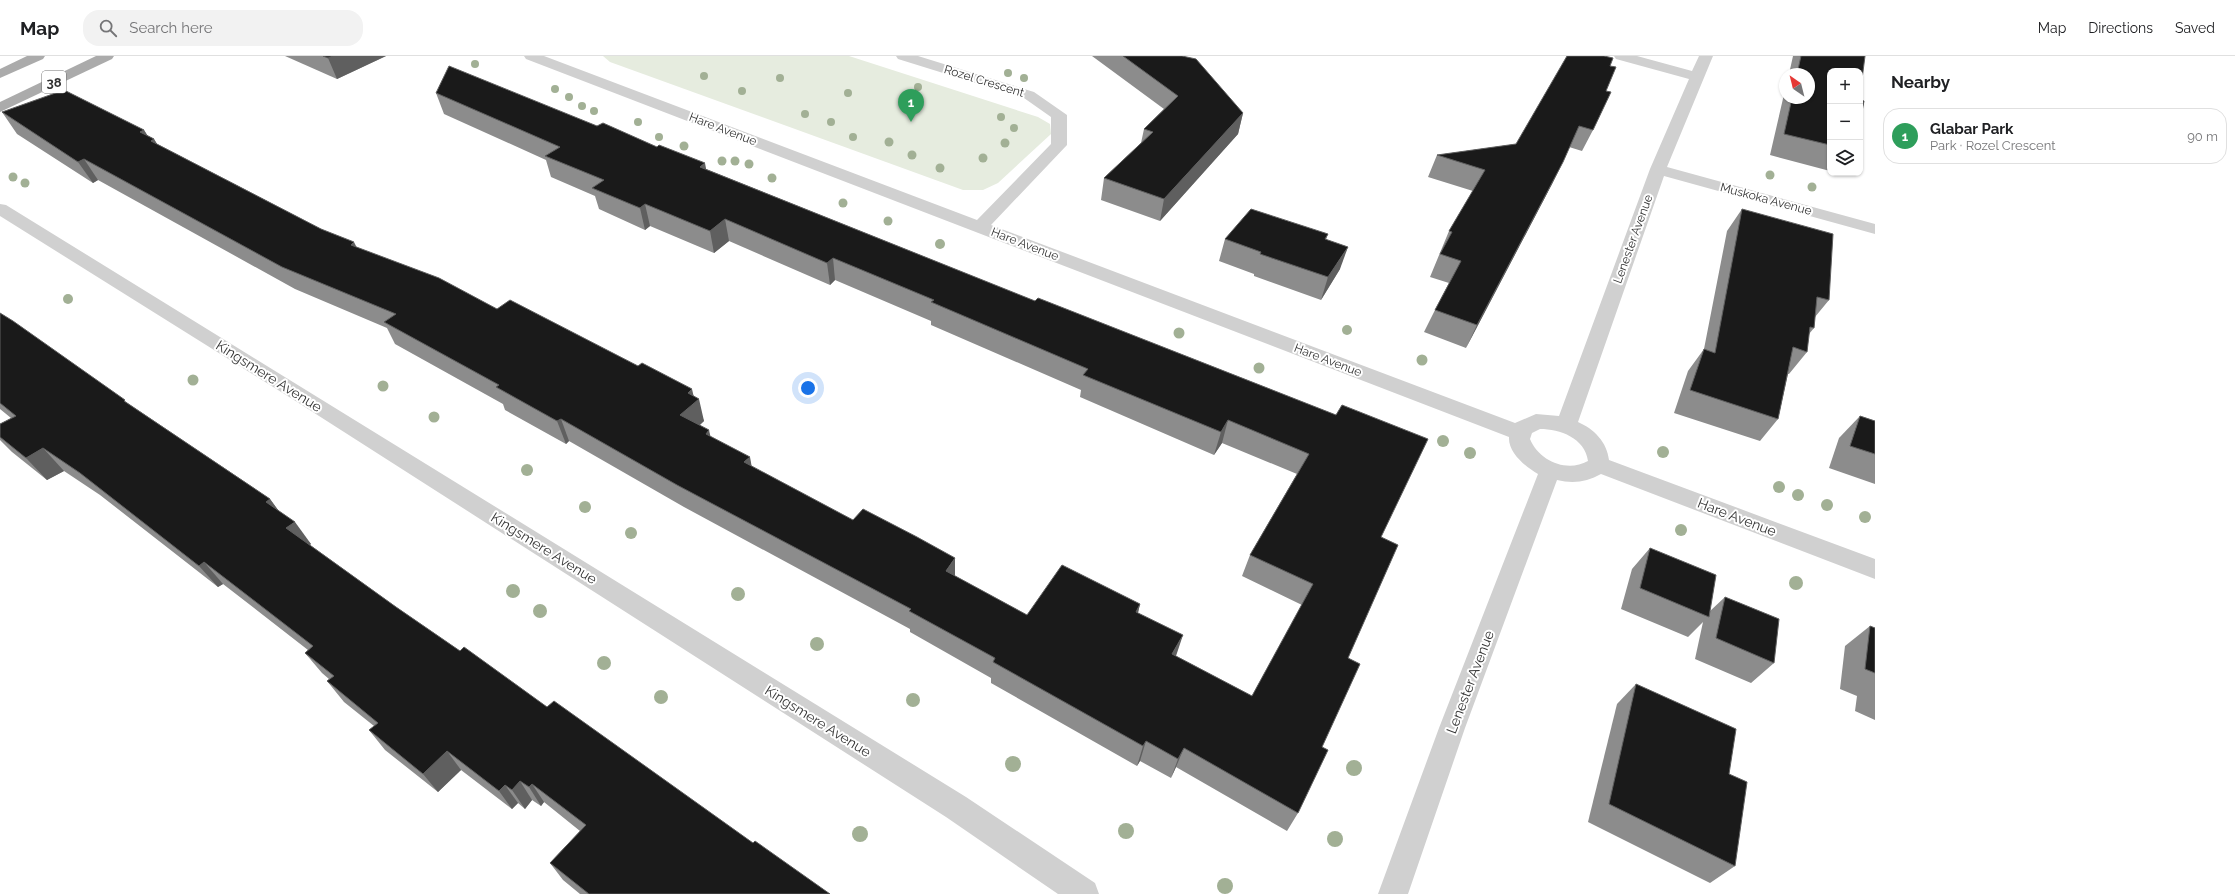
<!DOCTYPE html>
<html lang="en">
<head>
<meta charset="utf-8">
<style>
  :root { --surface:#fff; --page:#f2f2f2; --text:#202124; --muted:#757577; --line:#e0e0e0; --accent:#7c3aed }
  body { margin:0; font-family:Raleway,sans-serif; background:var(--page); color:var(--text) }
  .controls { position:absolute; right:12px; top:12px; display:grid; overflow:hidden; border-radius:8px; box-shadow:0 1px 3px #0004 }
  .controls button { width:36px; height:36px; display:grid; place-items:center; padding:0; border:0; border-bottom:1px solid var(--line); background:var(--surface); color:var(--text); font:20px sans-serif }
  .compass { position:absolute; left:1779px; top:12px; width:36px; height:36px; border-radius:50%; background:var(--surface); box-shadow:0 1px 3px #0004; rotate:325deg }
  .you { position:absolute; left:808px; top:332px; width:14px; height:14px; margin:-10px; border:3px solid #fff; border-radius:50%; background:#1a73e8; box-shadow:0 0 0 6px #1a73e833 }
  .badge { display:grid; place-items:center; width:26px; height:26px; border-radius:50%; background:var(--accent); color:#fff; font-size:13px; font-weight:700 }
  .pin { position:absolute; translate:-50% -33px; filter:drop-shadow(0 1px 2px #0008) }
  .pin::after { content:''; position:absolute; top:21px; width:14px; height:12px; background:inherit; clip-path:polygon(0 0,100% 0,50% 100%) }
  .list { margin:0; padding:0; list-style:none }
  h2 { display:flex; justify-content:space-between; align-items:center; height:52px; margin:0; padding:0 16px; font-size:17px }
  h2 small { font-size:13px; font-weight:400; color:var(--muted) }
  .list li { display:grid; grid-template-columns:26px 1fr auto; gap:12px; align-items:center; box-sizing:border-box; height:56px; margin:0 8px 8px; padding:0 8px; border:1px solid var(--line); border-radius:16px }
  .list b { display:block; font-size:15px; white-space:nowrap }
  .list p { margin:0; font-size:13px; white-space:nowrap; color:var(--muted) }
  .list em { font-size:13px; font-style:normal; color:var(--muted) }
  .icon { flex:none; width:22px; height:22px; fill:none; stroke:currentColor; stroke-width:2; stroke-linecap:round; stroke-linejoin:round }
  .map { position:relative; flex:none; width:1875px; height:838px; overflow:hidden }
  header { display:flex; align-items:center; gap:24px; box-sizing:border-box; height:56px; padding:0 20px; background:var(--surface); border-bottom:1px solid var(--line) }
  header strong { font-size:19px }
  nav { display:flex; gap:22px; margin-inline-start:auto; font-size:14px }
  .search { width:280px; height:36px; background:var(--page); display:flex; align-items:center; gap:10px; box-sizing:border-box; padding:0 14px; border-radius:16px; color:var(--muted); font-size:15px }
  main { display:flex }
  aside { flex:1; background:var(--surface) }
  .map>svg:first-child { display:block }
  .green { fill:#e6ecdf }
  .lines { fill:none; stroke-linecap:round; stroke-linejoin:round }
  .minor { fill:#d0d0d0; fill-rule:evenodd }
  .major { fill:#ababab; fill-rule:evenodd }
  .tree { fill:#a2b095 }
  .wall { fill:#8c8c8c }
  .shaded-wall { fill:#5f5f5f }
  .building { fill:#1a1a1a; stroke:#5f5f5f }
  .labels { text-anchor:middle; stroke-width:4; stroke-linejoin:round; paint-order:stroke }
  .far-street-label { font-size:12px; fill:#333; stroke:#fff }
  .shield { fill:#fff; stroke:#707070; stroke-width:1 }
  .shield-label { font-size:13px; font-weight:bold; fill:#333 }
  .street-label { font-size:14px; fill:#333; stroke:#fff }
</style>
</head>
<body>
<header>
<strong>Map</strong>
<div class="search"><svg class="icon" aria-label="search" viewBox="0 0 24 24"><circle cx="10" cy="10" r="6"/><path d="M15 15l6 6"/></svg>Search here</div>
<nav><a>Map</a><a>Directions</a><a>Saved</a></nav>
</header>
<main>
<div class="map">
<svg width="1875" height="838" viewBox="0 0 1875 838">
  <rect width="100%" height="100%" fill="#fff"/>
  <path class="green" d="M 603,0 L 849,0 L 1038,61 L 1050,68 L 1051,78 L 998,127 L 983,134 L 963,134 L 610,6 Z"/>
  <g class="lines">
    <g class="minor">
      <path d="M 524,0 L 544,0 L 977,164 L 1051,88 L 1051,61 L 1024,42 L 898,3 L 896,0 L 918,0 L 1034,36 L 1067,59 L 1067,89 L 991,169 L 1515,367 L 1536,358 L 1559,360 L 1650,113 L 1689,23 L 1616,3 L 1614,0 L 1637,0 L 1692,15 L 1699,0 L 1713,0 L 1667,111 L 1875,168 L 1875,178 L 1664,120 L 1578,366 C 1594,373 1607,386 1609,404 L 1875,503 L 1875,523 L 1601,418 C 1587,426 1573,428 1557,424 L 1465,672 L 1408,838 L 1378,838 L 1439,672 L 1538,418 C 1526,411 1508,397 1509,381 L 526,3 ZM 1540,373 C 1560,373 1585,382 1588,405 C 1567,417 1539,405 1530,383 L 1532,377 Z"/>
      <path d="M 0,148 L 6,149 L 966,741 L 1095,827 L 1099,838 L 1058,838 L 946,761 L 294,344 L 0,160 Z"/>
    </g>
    <g class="major">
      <path d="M 27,0 L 45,0 L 43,3 L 0,22 L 0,13 Z"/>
      <path d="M 96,0 L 114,0 L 112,3 L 0,56 L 0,46 Z"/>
    </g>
  </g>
  <g class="tree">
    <circle cx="475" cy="8" r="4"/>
    <circle cx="1008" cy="17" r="4"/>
    <circle cx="704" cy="20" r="4"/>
    <circle cx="780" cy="22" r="4"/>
    <circle cx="1024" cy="22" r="4"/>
    <circle cx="918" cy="31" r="4"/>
    <circle cx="555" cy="33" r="4"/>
    <circle cx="742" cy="35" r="4"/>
    <circle cx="848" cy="37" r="4"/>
    <circle cx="569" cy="41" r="4"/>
    <circle cx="582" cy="50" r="4"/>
    <circle cx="594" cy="55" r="4"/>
    <circle cx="805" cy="58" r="4"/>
    <circle cx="1001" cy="61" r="4"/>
    <circle cx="638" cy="66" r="4"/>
    <circle cx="831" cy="66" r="4"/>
    <circle cx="1014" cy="72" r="4"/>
    <circle cx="659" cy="81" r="4"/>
    <circle cx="853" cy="81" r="4"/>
    <circle cx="889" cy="86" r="4.5"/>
    <circle cx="1005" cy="87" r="4.5"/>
    <circle cx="684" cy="90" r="4.5"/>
    <circle cx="912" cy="99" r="4.5"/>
    <circle cx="983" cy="102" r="4.5"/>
    <circle cx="722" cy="105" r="4.5"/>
    <circle cx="735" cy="105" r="4.5"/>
    <circle cx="749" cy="108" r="4.5"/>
    <circle cx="940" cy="112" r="4.5"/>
    <circle cx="1770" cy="119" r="4.5"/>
    <circle cx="13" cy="121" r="4.5"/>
    <circle cx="772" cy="122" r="4.5"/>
    <circle cx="25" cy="127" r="4.5"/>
    <circle cx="1812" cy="131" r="4.5"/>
    <circle cx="843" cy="147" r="4.5"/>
    <circle cx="888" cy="165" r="4.5"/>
    <circle cx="940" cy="188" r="5"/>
    <circle cx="68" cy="243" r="5"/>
    <circle cx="1347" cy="274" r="5"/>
    <circle cx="1179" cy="277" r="5.5"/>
    <circle cx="1422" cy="304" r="5.5"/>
    <circle cx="1259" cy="312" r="5.5"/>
    <circle cx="193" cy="324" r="5.5"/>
    <circle cx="383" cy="330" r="5.5"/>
    <circle cx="434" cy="361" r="5.5"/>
    <circle cx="1443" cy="385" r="6"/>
    <circle cx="1663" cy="396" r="6"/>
    <circle cx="1470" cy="397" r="6"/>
    <circle cx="527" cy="414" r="6"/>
    <circle cx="1779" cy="431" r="6"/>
    <circle cx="1798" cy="439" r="6"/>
    <circle cx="1827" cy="449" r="6"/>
    <circle cx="585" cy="451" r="6"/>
    <circle cx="1865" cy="461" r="6"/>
    <circle cx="1681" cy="474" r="6"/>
    <circle cx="631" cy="477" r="6"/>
    <circle cx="1796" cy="527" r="7"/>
    <circle cx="513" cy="535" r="7"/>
    <circle cx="738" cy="538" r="7"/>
    <circle cx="540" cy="555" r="7"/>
    <circle cx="817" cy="588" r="7"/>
    <circle cx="604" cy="607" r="7"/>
    <circle cx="661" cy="641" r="7"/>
    <circle cx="913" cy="644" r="7"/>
    <circle cx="1013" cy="708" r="8"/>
    <circle cx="1354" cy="712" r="8"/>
    <circle cx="1126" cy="775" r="8"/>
    <circle cx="860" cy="778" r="8"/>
    <circle cx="1335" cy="783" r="8"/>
    <circle cx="1225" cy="830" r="8"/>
  </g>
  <g class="wall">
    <path d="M 285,0 L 386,0 L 337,23 Z"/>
    <path d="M 1092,0 L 1182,0 L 1243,57 L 1238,78 L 1160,165 L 1101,144 L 1104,122 L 1141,87 L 1144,73 L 1164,53 Z"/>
    <path d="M 1793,0 L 1865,0 L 1830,15 L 1830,115 L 1770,99 L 1785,34 L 1785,42 L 1809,42 L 1809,18 L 1789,18 Z"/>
    <path d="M 1606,35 L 1593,74 L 1582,95 L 1569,91 L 1552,128 L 1466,292 L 1424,276 L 1435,254 L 1449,227 L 1430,221 L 1449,175 L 1473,135 L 1428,121 L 1437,99 L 1516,88 Z"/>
    <path d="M 436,37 L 597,70 L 706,113 L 1035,245 L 1336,359 L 1381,481 L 1348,602 L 1322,691 L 1298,757 L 1287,775 L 1176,711 L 1171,722 L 1140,705 L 1137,710 L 991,627 L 991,622 L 910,576 L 910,573 L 684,451 L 569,385 L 566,388 L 505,354 L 503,348 L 395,288 L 387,272 L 295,233 L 98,124 L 93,127 L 17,78 L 2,56 L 144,74 L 147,79 L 154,83 L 157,88 L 321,173 L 356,191 L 694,340 L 704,365 L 700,369 L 711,381 L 752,411 L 1027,559 L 1140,548 L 1138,557 L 1176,600 L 1252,640 L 1302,549 L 1242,520 L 1250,499 L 1297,418 L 1222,387 L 1214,399 L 1080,341 L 1081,334 L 931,269 L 931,265 L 835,224 L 830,229 L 729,185 L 714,197 L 650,170 L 645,174 L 599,153 L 595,140 L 551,121 L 546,104 L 444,58 Z"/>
    <path d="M 1742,153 L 1829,244 L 1815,261 L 1814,272 L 1809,278 L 1807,296 L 1789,318 L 1788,318 L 1778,363 L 1760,385 L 1674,357 L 1688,315 L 1704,293 L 1727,175 Z"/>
    <path d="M 1328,178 L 1326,184 L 1340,213 L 1321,244 L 1254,220 L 1254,218 L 1219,205 L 1225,183 Z"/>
    <path d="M 0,257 L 129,348 L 270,443 L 278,454 L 311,488 L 310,489 L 396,551 L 460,595 L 547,651 L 830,838 L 580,838 L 563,824 L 550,807 L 580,775 L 544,746 L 541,750 L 532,744 L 525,753 L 518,747 L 512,753 L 461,714 L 438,736 L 385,694 L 369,674 L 374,670 L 344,646 L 327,625 L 329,623 L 322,617 L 305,597 L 308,594 L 223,528 L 218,531 L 100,439 L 64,415 L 47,424 L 12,396 L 0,384 L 0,368 L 11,362 L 0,353 Z"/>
    <path d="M 1860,360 L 1875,365 L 1875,428 L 1829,412 L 1839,382 Z"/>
    <path d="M 1650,492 L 1709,556 L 1725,541 L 1774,607 L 1751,627 L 1695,603 L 1703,566 L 1688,581 L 1621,553 L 1632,513 Z"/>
    <path d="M 1870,570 L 1875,572 L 1875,664 L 1855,655 L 1857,640 L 1840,633 L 1845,590 Z"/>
    <path d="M 1636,628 L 1729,718 L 1735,810 L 1710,827 L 1588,766 L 1617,648 Z"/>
  </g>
  <g class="shaded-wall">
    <path d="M 333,0 L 386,0 L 337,23 L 328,2 Z"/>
    <path d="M 1243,57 L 1238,78 L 1160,165 L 1164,143 Z"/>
    <path d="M 144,74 L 157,95 L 140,76 Z"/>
    <path d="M 154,83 L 167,105 L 151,85 Z"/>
    <path d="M 84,103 L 98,124 L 93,127 L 78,106 Z"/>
    <path d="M 1563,106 L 1552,128 L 1466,292 L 1477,269 Z"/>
    <path d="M 705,107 L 709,129 L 700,111 Z"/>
    <path d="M 645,148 L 650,170 L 645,174 L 640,152 Z"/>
    <path d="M 725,163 L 729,185 L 714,197 L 710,175 Z"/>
    <path d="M 354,186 L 365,208 L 351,189 Z"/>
    <path d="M 1348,191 L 1340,213 L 1321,244 L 1328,221 Z"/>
    <path d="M 833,202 L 835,224 L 830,229 L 827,207 Z"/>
    <path d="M 692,333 L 695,346 L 699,343 L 704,365 L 686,381 L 680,359 L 688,337 Z"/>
    <path d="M 561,363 L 569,385 L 566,388 L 557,365 Z"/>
    <path d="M 1228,364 L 1222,387 L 1214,399 L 1221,376 Z"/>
    <path d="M 709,374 L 714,396 L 706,378 Z"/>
    <path d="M 43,392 L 64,415 L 47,424 L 26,402 Z"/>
    <path d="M 750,401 L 754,423 L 744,406 Z"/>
    <path d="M 270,443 L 286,465 L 266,446 Z"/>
    <path d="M 295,466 L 311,488 L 303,494 L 286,472 Z"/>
    <path d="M 955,502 L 955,524 L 946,515 Z"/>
    <path d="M 204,506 L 223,528 L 218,531 L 199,510 Z"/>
    <path d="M 1140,548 L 1135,569 L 1136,556 Z"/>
    <path d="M 1183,579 L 1176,600 L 1166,619 L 1172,598 Z"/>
    <path d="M 1146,685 L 1140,705 L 1137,710 L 1143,690 Z"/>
    <path d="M 1184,692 L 1176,711 L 1171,722 L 1178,703 Z"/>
    <path d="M 447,695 L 461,714 L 438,736 L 423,718 Z"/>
    <path d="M 520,725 L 532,744 L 525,753 L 512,734 Z"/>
    <path d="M 532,728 L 544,746 L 541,750 L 529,731 Z"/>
    <path d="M 505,729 L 518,747 L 512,753 L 499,735 Z"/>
  </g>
  <g class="building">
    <path d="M 323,0 L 333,0 L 328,2 Z"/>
    <path d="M 1123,0 L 1182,0 L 1196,3 L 1243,57 L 1164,143 L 1104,122 L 1153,76 L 1144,73 L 1178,40 Z"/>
    <path d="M 1567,0 L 1604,0 L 1613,2 L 1610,10 L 1616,11 L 1606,35 L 1611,36 L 1593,74 L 1579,70 L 1563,106 L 1477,269 L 1435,254 L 1461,205 L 1440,198 L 1452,176 L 1449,175 L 1485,114 L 1437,99 L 1516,88 Z"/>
    <path d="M 1801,0 L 1865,0 L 1860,39 L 1860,15 L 1830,15 L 1830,89 L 1784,78 L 1792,42 L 1809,42 L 1809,18 L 1797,18 Z"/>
    <path d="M 449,10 L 597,70 L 603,67 L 657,91 L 659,89 L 705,107 L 700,111 L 1035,245 L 1038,242 L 1336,359 L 1342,349 L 1428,383 L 1381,481 L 1398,489 L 1348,602 L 1360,608 L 1322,691 L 1328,694 L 1298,757 L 1184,692 L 1178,703 L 1146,685 L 1143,690 L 993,606 L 995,602 L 909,555 L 911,553 L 677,429 L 561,363 L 557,365 L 496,331 L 499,329 L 384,266 L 396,258 L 282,211 L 84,103 L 78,106 L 2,56 L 64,34 L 144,74 L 140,76 L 154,83 L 151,85 L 321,173 L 354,186 L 351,189 L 439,222 L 497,253 L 510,244 L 638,310 L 642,307 L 692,333 L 688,337 L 699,343 L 680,359 L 709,374 L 706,378 L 750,401 L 744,406 L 853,464 L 863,453 L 917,481 L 955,502 L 946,515 L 1027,559 L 1062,509 L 1140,548 L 1136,556 L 1183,579 L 1172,598 L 1252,640 L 1313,528 L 1250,499 L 1309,398 L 1228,364 L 1221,376 L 1083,319 L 1088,313 L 931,246 L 934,244 L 833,202 L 827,207 L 725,163 L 710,175 L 645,148 L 640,152 L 592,132 L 604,124 L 545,100 L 560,91 L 436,37 Z"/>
    <path d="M 1860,44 L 1864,45 L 1860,66 Z"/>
    <path d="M 1251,153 L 1328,178 L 1325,183 L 1348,191 L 1328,221 L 1260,198 L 1261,196 L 1225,183 Z"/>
    <path d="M 1742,153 L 1833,178 L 1829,244 L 1817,241 L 1814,272 L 1810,271 L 1807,296 L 1793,291 L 1778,363 L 1690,334 L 1704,293 L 1715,297 Z"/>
    <path d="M 0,257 L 13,265 L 125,344 L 124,345 L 270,443 L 266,446 L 295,466 L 286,472 L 396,551 L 460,595 L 464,591 L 547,651 L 554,645 L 753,787 L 755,785 L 830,838 L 589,838 L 550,807 L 586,769 L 532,728 L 529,731 L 520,725 L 512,734 L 505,729 L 499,735 L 447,695 L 423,718 L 369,674 L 378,667 L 327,625 L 334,620 L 305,597 L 313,590 L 204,506 L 199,510 L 80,417 L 43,392 L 26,402 L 0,381 L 0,368 L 16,360 L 0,347 Z"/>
    <path d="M 1860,360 L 1875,365 L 1875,398 L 1850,390 Z"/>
    <path d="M 1650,492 L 1716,519 L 1709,561 L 1640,532 Z"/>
    <path d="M 1725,541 L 1779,563 L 1774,607 L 1716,582 Z"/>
    <path d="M 1870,570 L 1875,572 L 1875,617 L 1865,613 Z"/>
    <path d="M 1636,628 L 1736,673 L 1729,718 L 1747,726 L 1735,810 L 1609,748 Z"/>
  </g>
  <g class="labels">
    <g class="far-street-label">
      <text transform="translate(984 25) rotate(17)" y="4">Rozel Crescent</text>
      <text transform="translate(723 73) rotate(21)" y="4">Hare Avenue</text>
      <text transform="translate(1766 143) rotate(15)" y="4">Muskoka Avenue</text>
      <text transform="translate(1633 183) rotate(-70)" y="4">Lenester Avenue</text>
      <text transform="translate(1025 188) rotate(21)" y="4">Hare Avenue</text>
      <text transform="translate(1328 304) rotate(21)" y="4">Hare Avenue</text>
    </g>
    <rect class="shield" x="42" y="15" width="24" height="22" rx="3"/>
    <g class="shield-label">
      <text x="54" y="31">38</text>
    </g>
    <g class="street-label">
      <text transform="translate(269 320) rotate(32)" y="5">Kingsmere Avenue</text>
      <text transform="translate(1737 461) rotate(21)" y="5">Hare Avenue</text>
      <text transform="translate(544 492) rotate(32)" y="5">Kingsmere Avenue</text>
      <text transform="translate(1470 626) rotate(-69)" y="5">Lenester Avenue</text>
      <text transform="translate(818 665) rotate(32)" y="5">Kingsmere Avenue</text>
    </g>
  </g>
</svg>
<div class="controls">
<button>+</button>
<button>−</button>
<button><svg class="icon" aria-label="layers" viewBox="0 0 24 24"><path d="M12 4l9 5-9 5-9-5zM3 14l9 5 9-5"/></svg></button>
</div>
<svg class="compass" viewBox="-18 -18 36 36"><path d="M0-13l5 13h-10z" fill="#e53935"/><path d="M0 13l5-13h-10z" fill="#757577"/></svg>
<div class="you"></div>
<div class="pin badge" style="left:911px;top:66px;background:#2e9e5b">1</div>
</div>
<aside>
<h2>Nearby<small></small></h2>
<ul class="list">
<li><span class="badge" style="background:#2e9e5b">1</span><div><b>Glabar Park</b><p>Park · Rozel Crescent</p></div><em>90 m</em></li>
</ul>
</aside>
</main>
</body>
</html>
